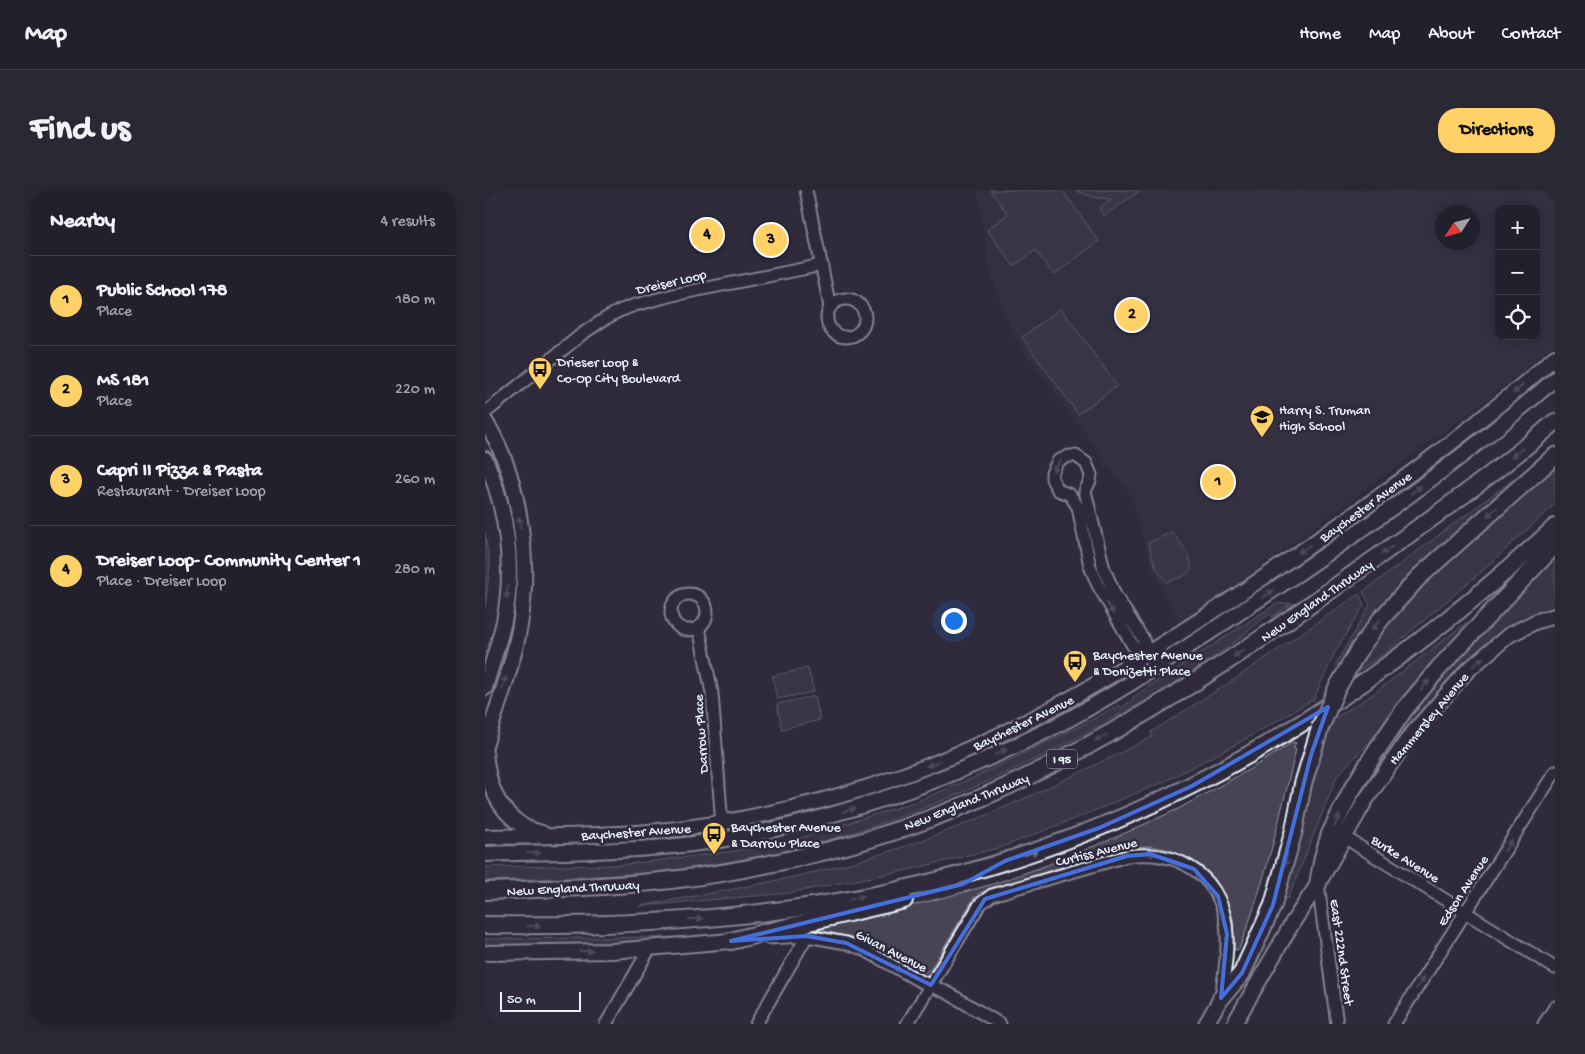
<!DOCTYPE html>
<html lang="en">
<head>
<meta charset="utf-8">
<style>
  :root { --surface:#23202e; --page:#2b2836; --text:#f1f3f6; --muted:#a3a3aa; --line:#403e4a; --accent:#ffd166 }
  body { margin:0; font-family:"Gochi Hand",sans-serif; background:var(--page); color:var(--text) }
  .controls { position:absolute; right:15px; top:15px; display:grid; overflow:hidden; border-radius:10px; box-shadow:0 2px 12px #0003 }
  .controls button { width:45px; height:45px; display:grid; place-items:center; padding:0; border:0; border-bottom:1px solid var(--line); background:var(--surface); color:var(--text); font:25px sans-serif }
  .compass { position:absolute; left:950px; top:15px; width:45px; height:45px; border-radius:50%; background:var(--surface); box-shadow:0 2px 12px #0003; rotate:234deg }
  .scale { position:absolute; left:15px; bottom:12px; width:81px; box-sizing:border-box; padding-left:5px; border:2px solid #e8f1f8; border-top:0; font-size:14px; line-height:18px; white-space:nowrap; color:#e8f1f8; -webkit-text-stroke:4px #2f2a3d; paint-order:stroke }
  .you { position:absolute; left:468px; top:430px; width:18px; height:18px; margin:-12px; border:4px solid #fff; border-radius:50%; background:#1a73e8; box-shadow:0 0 0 8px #1a73e833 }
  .badge { display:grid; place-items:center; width:32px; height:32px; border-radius:50%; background:var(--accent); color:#111; font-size:16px; font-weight:700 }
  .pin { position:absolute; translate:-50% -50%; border:2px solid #fff; box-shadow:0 1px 5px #0006 }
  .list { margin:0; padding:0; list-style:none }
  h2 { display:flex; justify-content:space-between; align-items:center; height:65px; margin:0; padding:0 20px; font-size:21px }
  h2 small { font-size:16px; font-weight:400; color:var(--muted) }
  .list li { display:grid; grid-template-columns:32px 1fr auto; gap:15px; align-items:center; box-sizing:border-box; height:90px; padding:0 20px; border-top:1px solid var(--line) }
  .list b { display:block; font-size:19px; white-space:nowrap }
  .list p { margin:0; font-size:16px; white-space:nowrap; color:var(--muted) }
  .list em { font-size:16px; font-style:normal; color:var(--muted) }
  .icon { flex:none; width:28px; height:28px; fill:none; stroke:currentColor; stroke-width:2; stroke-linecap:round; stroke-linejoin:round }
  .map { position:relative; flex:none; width:1070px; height:834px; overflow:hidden; border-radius:20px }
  header { display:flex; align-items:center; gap:30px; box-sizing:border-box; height:70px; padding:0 25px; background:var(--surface); border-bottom:1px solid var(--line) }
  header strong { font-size:24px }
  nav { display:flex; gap:28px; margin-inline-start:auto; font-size:18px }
  .intro { display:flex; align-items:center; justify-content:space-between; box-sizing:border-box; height:120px; padding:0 30px }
  h1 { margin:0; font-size:35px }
  .button { padding:12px 22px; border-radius:20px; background:var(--accent); color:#111; font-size:18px; font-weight:700 }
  main { display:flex; gap:30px; padding:0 30px }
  aside { flex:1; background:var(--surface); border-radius:20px; box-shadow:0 2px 12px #0003 }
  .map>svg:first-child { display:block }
  .built { fill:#3b3749; fill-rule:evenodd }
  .green { fill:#464455; stroke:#979aa6 }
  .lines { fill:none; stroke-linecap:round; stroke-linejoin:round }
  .minor-casing { stroke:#e8f1f8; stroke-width:15 }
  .major-casing { stroke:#e8f1f8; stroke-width:18 }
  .highway-casing { stroke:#e8f1f8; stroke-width:20 }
  .minor { stroke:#2f2a3d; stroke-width:11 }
  .major { stroke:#2f2a3d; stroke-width:14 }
  .highway { stroke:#2f2a3d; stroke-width:16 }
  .highway-bridge-casing { stroke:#e8f1f8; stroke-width:20; stroke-linecap:butt }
  .highway-bridge { stroke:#2f2a3d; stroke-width:16 }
  .oneway { fill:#70707e }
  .marked { fill:none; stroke:#466fde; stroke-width:4; stroke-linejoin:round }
  .labels { text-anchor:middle; stroke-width:5; stroke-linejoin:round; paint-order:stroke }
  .shield { fill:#2f2a3d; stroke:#b0b5c0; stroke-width:1 }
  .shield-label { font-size:12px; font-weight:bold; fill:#e8f1f8 }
  .street-label { font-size:14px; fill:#e8f1f8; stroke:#2f2a3d }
  .poi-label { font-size:14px; fill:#e8f1f8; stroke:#2f2a3d; text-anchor:start }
</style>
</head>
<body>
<header>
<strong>Map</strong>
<nav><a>Home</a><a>Map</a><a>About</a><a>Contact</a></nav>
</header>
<div class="intro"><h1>Find us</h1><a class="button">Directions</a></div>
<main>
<aside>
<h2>Nearby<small>4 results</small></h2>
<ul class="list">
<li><span class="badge">1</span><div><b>Public School 178</b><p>Place</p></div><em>180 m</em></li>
<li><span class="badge">2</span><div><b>MS 181</b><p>Place</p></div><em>220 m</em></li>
<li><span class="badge">3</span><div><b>Capri II Pizza &amp; Pasta</b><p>Restaurant · Dreiser Loop</p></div><em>260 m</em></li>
<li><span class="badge">4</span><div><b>Dreiser Loop- Community Center 1</b><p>Place · Dreiser Loop</p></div><em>280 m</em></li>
</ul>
</aside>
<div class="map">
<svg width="1070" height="834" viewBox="0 0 1070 834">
  <rect width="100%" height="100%" fill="#2f2a3d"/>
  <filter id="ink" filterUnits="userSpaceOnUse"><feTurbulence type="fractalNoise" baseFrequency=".02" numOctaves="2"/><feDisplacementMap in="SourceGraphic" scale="10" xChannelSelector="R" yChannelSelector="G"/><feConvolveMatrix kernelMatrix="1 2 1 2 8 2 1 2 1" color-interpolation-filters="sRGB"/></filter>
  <g filter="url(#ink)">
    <path class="built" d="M 492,0 L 1070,0 L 1070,153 L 1029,190 L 706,428 L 694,435 L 667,379 L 646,306 L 529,147 L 505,83 ZM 1014,19 L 1051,19 L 1051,146 L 1014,146 ZM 958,22 L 988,22 L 988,52 L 958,52 Z"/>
    <g class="green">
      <path d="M 505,0 L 577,0 L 614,51 L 569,85 L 550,60 L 529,76 L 502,40 L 523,24 Z"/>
      <path d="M 590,0 L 656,0 L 619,26 L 614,19 L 626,9 L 608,7 Z"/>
      <path d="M 576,118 L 632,196 L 593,224 L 537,147 Z"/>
      <path d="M 1050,273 L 901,410 L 873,445 L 852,476 L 850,475 L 885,415 L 878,402 Z"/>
      <path d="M 1070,277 L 1070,314 L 997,381 L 899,464 L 868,484 C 894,434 934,397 976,360 C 1004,334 1033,308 1062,283 Z"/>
      <path d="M 687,342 C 693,350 714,374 703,383 C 698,388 688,389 681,392 L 670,376 L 663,353 Z"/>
      <path d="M 0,343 L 5,376 L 0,417 Z"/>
      <path d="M 1070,367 L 1070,422 L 1053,426 L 937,522 L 903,563 L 865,620 L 864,615 L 907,546 L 942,504 L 1010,427 Z"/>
      <path d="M 874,404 L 879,415 L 849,464 L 829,509 L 750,555 L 678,592 L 599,625 L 517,657 L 428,679 L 304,703 L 155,716 C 237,701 320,688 399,663 C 492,634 580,590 667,547 L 666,542 L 747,491 Z"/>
      <path d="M 807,413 L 788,427 L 784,424 C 771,434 758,446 744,456 C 696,492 641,522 588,550 C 470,612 341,661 208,678 C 139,686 69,688 0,691 L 0,677 L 135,675 L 250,661 L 315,648 L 433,611 L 488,588 L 595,536 L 634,515 L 636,518 L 648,510 L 648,507 L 791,414 Z"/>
      <path d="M 982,432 L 987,437 L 932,495 L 893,543 L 852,586 L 803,709 L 796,706 L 825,587 L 847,530 L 887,505 Z"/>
      <path d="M 323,478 L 329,502 L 292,509 L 287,486 Z"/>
      <path d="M 330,506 L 335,530 L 297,539 L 292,514 Z"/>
      <path d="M 808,552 L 811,553 L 808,558 L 811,559 C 795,626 780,694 754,759 L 749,760 L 748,729 L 737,703 L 726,687 L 706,670 L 686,660 L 664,656 L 634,659 L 494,703 L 489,708 L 445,780 L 441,782 L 435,783 C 400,763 372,746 332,740 L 468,705 L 508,694 L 557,677 L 627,649 L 693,619 L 767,578 Z"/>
      <path d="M 197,747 L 148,753 L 0,756 L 0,749 Z"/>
    </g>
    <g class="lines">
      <defs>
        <g id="minor">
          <path d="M 321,0 L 345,117"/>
          <circle cx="361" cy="128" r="19"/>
          <path d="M 0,223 L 97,144 L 118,130 L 134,121 L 150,115 L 188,105 L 337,75"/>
          <circle cx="204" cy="422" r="18"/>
          <path d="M 214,438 L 227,503 L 238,649"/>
          <path d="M 662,464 L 648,456 L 613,395 L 605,376 L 593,317 L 585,305 L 573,300 L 567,289 L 567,283 L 573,271 L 584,266 L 591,266 L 601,273 L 606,285 L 605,291 L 600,301 L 619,379 L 630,405 L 658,449 L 662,464 L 669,478"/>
          <path d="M 859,647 L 1070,778"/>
          <path d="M 833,694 L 852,834"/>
          <path d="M 283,748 L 322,746 L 361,753 L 378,759 L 433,790 L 463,803 L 515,834"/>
          <path d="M 121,834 L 165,758"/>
          <path d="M 271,834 L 322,746"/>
          <path d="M 422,834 L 495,714 L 507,705 L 642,666 C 696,658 740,689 742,745 C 743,766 739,786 736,807"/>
          <path d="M 909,834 L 1070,582"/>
          <path d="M 1059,834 L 1070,817"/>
        </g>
        <g id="major">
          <path d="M 0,231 C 35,285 46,371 35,435 C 28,476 12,516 0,556"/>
          <path d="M 0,269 C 22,318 30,379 19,431 C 14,453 6,476 0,498"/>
          <path d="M 0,563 C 3,593 11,619 38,636 C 44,640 51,641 57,643"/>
          <path d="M 0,647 C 54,646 109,647 163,642 C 221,637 279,626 335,611 C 503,568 650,476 791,379 C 887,313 982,245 1070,167"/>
          <path d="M 0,664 C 87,661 173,663 258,646 C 373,623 483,583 586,528 C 650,493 710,452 770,412 C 874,344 976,271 1070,189"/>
          <path d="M 0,763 L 127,761 L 246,751"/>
          <path d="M 721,834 L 736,808"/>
          <path d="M 749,834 L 808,732 L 833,694 L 880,611 L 925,546 L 982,481 L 1024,445 L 1052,431 L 1070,426"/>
        </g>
        <g id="highway">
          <path d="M 873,461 L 896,429 L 934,387 L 1070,266"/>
          <path d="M 833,694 L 838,667 L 845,644 L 865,603 L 889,564 L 919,520 L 954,478 L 1070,355"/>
          <path d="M 0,701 C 62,699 124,697 186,690 C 240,684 293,673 345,660 C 525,615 689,511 839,405 C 917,349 997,295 1070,232"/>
          <path d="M 0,735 C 135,737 273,730 405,702 C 664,646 878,515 1070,337"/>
          <path d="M 246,751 C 303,736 361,724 419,710"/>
          <path d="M 736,808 L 757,783 L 788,715 L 809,640 L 818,594 L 835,538"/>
        </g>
      </defs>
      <use href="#minor" class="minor-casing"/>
      <use href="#major" class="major-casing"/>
      <use href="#highway" class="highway-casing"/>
      <use href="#minor" class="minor"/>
      <use href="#major" class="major"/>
      <use href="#highway" class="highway"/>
      <defs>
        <path id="highway-bridge" d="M 835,538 L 851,500 L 873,461"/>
      </defs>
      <use href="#highway-bridge" class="highway-bridge-casing"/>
      <use href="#highway-bridge" class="highway-bridge"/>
    </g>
    <defs><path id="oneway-solid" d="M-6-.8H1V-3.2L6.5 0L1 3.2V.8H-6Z" transform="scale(1.25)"/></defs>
    <g class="oneway">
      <use href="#oneway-solid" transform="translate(1033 199) rotate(140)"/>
      <use href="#oneway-solid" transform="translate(1032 263) rotate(142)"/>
      <use href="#oneway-solid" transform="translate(572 276) rotate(124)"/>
      <use href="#oneway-solid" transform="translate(931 300) rotate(-37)"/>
      <use href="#oneway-solid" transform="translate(1007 322) rotate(138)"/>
      <use href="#oneway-solid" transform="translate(35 333) rotate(-99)"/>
      <use href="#oneway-solid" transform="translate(819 359) rotate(145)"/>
      <use href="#oneway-solid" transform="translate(902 360) rotate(145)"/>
      <use href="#oneway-solid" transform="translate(22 402) rotate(94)"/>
      <use href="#oneway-solid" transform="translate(783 404) rotate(-33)"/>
      <use href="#oneway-solid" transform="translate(625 418) rotate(59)"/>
      <use href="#oneway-solid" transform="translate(891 435) rotate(127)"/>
      <use href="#oneway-solid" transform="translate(754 463) rotate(147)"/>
      <use href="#oneway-solid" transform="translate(993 472) rotate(-41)"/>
      <use href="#oneway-solid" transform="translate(19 493) rotate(-73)"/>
      <use href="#oneway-solid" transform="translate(940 495) rotate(-50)"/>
      <use href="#oneway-solid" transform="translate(616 548) rotate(150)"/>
      <use href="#oneway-solid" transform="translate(516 562) rotate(-25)"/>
      <use href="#oneway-solid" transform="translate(448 574) rotate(158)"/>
      <use href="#oneway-solid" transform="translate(364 620) rotate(-17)"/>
      <use href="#oneway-solid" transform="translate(852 631) rotate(-64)"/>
      <use href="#oneway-solid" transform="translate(1023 656) rotate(-57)"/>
      <use href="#oneway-solid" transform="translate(49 663)"/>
      <use href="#oneway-solid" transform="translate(546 663) rotate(-19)"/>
      <use href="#oneway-solid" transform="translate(664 664) rotate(4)"/>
      <use href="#oneway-solid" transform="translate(801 670) rotate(106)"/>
      <use href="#oneway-solid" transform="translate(372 708) rotate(-12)"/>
      <use href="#oneway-solid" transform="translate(211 729) rotate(-4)"/>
      <use href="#oneway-solid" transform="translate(49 736)"/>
      <use href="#oneway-solid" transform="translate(101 761) rotate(-2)"/>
      <use href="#oneway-solid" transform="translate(410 778) rotate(29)"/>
      <use href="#oneway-solid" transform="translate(935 793) rotate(-57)"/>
    </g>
  </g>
  <path d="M0 0H1070V834H0ZM 843,517 L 826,565 L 788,715 L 757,783 L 736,808 L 742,744 L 733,706 L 709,679 L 665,664 L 642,666 L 500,709 L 446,795 L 361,753 L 322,746 L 246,751 L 478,694 L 520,671 L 614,638 L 707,596 Z" fill="#2f2a3d" fill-opacity=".55" fill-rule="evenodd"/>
  <path class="marked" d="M 843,517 L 826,565 L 788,715 L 757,783 L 736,808 L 742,744 L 733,706 L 709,679 L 665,664 L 642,666 L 500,709 L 446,795 L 361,753 L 322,746 L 246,751 L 478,694 L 520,671 L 614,638 L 707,596 Z"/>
  <defs>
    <symbol id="bus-pin" viewBox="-11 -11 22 30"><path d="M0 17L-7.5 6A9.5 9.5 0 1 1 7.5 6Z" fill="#ffd166" stroke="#2f2a3d"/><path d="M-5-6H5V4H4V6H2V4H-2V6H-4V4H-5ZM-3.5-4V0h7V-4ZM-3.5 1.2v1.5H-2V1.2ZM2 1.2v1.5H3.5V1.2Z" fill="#111"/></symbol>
    <symbol id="school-pin" viewBox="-11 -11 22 30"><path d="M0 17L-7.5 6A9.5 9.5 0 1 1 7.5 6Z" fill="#ffd166" stroke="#2f2a3d"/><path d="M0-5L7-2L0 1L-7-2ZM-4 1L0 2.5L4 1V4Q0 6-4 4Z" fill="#111"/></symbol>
  </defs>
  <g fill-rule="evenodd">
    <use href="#bus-pin" x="41" y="165" width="28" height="38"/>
    <use href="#school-pin" x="763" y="213" width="28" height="38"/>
    <use href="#bus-pin" x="576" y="458" width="28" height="38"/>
    <use href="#bus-pin" x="215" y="630" width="28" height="38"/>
  </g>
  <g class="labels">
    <rect class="shield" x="562" y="559.5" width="30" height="19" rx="4"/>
    <g class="shield-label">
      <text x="577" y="573">I 95</text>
    </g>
    <g class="street-label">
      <text transform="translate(186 91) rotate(-13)" y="5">Dreiser Loop</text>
      <text transform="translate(880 316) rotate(-36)" y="5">Baychester Avenue</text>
      <text transform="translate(831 410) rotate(-35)" y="5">New England Thruway</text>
      <text transform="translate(943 528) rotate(-50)" y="5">Hammersley Avenue</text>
      <text transform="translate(538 532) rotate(-26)" y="5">Baychester Avenue</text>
      <text transform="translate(215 544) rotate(-94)" y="5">Darrow Place</text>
      <text transform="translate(481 611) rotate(-22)" y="5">New England Thruway</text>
      <text transform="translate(151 641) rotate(-4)" y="5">Baychester Avenue</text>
      <text transform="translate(611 661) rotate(-14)" y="5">Curtiss Avenue</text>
      <text transform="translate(921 668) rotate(32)" y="5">Burke Avenue</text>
      <text transform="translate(88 697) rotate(-3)" y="5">New England Thruway</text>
      <text transform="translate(977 700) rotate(-57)" y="5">Edson Avenue</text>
      <text transform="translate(407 760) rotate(27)" y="5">Givan Avenue</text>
      <text transform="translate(858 762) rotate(82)" y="5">East 222nd Street</text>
    </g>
    <g class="poi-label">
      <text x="72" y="176">Drieser Loop &amp;<tspan x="72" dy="16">Co-Op City Boulevard</tspan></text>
      <text x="794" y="224">Harry S. Truman<tspan x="794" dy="16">High School</tspan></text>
      <text x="608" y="469">Baychester Avenue<tspan x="608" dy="16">&amp; Donizetti Place</tspan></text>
      <text x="246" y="641">Baychester Avenue<tspan x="246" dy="16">&amp; Darrow Place</tspan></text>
    </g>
  </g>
</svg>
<div class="controls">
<button>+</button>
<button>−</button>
<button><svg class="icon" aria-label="locate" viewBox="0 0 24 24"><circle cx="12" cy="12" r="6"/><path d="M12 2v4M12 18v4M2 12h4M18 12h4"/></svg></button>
</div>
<svg class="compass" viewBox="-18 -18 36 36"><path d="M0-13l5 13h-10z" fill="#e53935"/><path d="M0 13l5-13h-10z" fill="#a3a3aa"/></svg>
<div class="scale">50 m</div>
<div class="you"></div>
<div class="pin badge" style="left:733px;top:292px">1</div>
<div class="pin badge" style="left:647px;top:125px">2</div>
<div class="pin badge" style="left:286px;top:50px">3</div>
<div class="pin badge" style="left:222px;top:45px">4</div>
</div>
</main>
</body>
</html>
